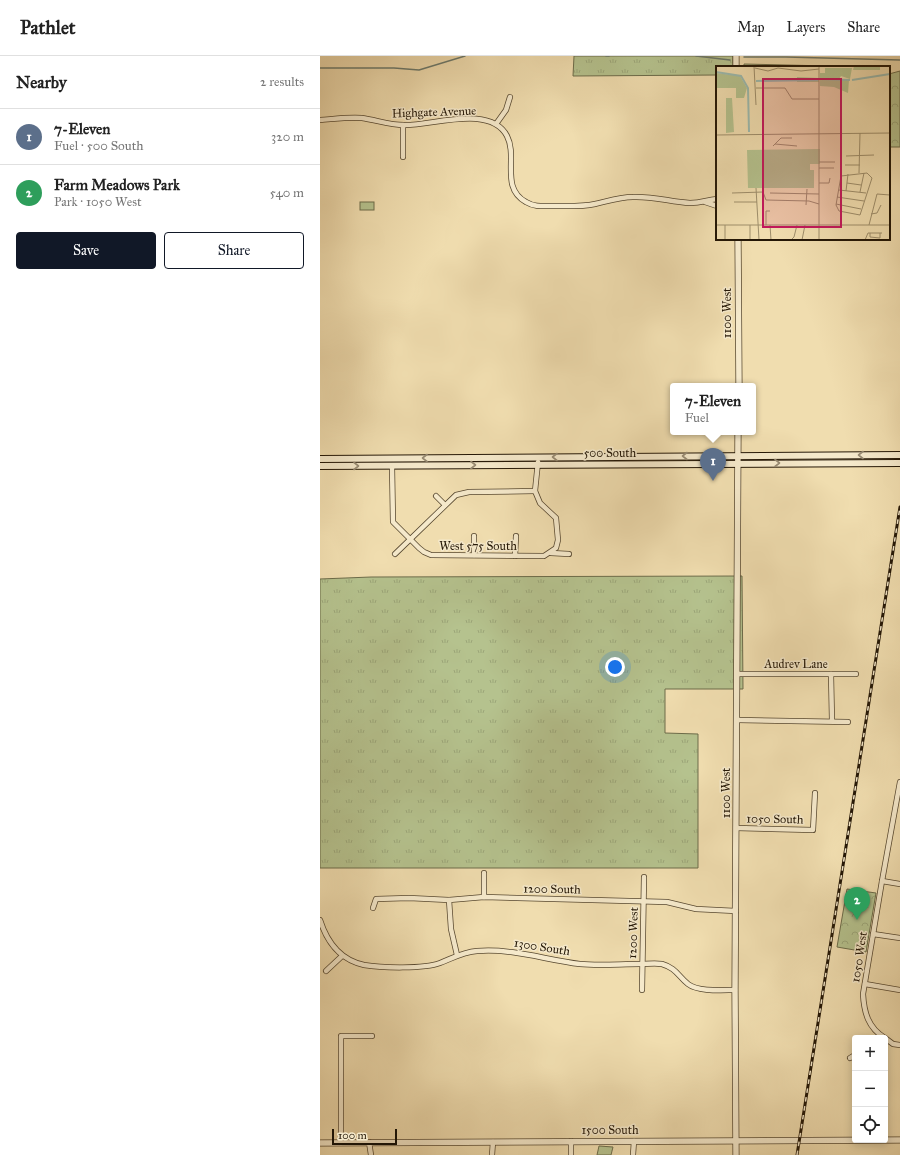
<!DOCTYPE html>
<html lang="en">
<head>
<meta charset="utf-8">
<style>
  :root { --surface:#fff; --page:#f2f2f2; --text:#222; --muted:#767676; --line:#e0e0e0; --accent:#111827 }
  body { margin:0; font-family:"IM FELL Great Primer",serif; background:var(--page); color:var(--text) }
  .controls { position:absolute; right:12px; bottom:12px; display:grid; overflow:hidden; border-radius:4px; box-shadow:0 2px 10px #0003 }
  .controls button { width:36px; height:36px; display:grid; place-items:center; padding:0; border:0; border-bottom:1px solid var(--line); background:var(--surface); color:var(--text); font:20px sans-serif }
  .scale { position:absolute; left:12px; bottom:10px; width:65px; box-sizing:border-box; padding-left:4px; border:2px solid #241706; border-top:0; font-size:11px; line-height:14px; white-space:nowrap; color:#241706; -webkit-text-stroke:3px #f5e9cb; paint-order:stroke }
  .you { position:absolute; left:295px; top:611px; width:14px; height:14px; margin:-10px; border:3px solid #fff; border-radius:50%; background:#1a73e8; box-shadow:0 0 0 6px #1a73e833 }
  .badge { display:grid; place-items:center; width:26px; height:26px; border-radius:50%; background:var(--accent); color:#fff; font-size:13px; font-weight:700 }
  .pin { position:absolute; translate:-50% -33px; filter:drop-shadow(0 1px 2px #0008) }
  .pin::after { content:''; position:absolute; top:21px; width:14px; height:12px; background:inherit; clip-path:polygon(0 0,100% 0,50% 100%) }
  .popup { position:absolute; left:350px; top:327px; width:86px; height:52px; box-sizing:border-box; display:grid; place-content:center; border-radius:4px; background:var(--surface); filter:drop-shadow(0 1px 3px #0005); font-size:13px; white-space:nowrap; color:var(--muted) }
  .popup b { font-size:15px; color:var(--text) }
  .popup::after { content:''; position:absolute; left:50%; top:100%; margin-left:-8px; border:8px solid transparent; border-top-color:var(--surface) }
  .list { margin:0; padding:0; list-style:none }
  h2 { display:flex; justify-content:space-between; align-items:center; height:52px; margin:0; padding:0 16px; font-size:17px }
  h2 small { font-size:13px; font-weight:400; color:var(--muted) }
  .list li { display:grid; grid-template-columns:26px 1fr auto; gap:12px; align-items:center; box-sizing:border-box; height:56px; padding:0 16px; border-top:1px solid var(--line) }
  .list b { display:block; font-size:15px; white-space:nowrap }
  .list p { margin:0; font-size:13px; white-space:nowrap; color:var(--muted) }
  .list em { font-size:13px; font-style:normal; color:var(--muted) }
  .actions { display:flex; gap:8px; padding:12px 16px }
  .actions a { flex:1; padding:9px 0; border:1px solid var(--accent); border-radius:4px; text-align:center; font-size:14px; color:var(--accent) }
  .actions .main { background:var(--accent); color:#fff }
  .icon { flex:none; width:22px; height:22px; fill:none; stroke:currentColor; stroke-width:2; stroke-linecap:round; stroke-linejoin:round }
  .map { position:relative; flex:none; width:580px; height:1099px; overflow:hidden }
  header { display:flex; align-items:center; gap:24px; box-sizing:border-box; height:56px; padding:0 20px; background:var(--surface); border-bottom:1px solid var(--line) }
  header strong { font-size:19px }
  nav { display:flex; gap:22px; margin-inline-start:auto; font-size:14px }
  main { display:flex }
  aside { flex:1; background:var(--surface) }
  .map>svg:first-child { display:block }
  .grass { fill:url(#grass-tufts); stroke:#6c6c4a }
  .forest { fill:url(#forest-crowns); stroke:#6c6c4a }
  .pitch { fill:#b5c28e; stroke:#6c6c4a }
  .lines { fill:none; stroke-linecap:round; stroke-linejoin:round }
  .stream { stroke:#6b796c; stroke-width:1.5 }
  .minor-casing { stroke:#574830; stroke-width:6 }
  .tertiary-casing { stroke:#574830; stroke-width:7 }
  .secondary-casing { stroke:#241706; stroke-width:8 }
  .minor { stroke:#f5e9cb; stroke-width:4.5 }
  .tertiary { stroke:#f5e9cb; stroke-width:5.5 }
  .secondary { stroke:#f5e9cb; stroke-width:6 }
  .rail-casing { stroke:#241706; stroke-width:3 }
  .rail { stroke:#f5e9cb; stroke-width:1.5; stroke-dasharray:4.5; stroke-linecap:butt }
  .oneway { stroke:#978a72 }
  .labels { text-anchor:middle; stroke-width:3; stroke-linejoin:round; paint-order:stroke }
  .street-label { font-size:12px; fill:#241706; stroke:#f5e9cb }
  .inset-river { fill:none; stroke:#9bbbb0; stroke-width:2 }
  .inset-road { fill:none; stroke:#9e8e6b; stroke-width:1 }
  .view { fill:#c2185b; fill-opacity:0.15; stroke:#c2185b; stroke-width:2 }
  .inset-edge { fill:none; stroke:#241706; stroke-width:2 }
</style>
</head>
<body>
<header>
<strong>Pathlet</strong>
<nav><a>Map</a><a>Layers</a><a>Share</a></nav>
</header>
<main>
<aside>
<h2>Nearby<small>2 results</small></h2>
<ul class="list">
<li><span class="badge" style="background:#5c6f8a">1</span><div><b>7-Eleven</b><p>Fuel · 500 South</p></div><em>320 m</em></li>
<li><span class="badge" style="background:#2e9e5b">2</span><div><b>Farm Meadows Park</b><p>Park · 1050 West</p></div><em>540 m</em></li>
</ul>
<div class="actions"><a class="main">Save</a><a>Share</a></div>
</aside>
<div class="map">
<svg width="580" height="1099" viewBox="0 0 580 1099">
  <defs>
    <pattern id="grass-tufts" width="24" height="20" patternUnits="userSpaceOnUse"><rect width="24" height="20" fill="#b5c28e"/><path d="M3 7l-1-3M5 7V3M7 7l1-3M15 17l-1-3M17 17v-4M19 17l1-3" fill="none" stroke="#9ca679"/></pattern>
    <pattern id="forest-crowns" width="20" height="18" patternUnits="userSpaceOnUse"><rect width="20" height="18" fill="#b5c28e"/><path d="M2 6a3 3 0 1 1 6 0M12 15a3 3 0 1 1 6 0" fill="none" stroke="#9ca679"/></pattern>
  </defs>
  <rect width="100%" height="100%" fill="#f0ddaf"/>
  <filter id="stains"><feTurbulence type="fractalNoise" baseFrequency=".005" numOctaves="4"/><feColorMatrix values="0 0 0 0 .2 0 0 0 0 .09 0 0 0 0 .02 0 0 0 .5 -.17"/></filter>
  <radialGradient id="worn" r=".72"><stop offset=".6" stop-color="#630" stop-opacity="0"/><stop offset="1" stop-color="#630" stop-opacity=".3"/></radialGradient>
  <g class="grass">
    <path d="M 254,0 L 413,0 L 413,11 L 397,11 L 397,19 L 253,20 Z"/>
    <path d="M 422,520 L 423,633 L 345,633 L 345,677 L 378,678 L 378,812 L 0,812 L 0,523 L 51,521 Z"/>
  </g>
  <g class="forest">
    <path d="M 424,8 L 550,11 L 424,11 Z"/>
    <path d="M 580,15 L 580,91 L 570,91 L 569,18 Z"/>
    <path d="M 527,833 L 556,837 L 546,896 L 517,891 Z"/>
    <path d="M 279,1090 L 293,1091 L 291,1099 L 277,1099 Z"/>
  </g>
  <rect class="pitch" x="40" y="146" width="14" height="8"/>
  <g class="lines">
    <g class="stream">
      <path d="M 286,0 L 289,0"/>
      <path d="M 376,0 L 410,4"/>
      <path d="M 424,1 L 466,1 L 580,4"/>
      <path d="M 0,12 L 74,12 L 99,14 L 145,0"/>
    </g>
    <defs>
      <g id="minor">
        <path d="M 0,64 C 14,63 28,61 42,62 C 56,64 70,69 84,69 C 112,70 170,48 187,80 C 198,101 180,132 206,146 C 214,151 223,150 232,150 C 246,150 261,151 275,148 C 288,145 300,141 313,141 C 333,140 351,146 370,147 C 382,147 386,144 397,143"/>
        <path d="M 176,68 L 186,54 L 190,41"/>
        <path d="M 83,101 L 83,69"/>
        <path d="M 385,146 L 397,150"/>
        <path d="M 72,410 L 73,466 L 99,492 L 104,496 L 111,499 L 224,500 L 236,492 L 238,484 L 236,462 L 220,447 L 215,435 L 218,406"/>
        <path d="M 116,440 L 125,449"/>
        <path d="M 231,497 L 249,498"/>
        <path d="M 75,498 L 136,439 L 149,436 L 215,435"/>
        <path d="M 154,499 L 154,480"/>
        <path d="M 195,500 L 196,480"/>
        <path d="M 417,618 L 536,618"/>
        <path d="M 511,618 L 512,665"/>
        <path d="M 417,664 L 528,666"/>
        <path d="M 416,772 L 493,774 L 495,737"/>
        <path d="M 562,825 L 580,828"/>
        <path d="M 164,841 L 164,817"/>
        <path d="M 129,844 L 131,873 L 137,899"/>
        <path d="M 53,852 L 56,843 L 89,842 L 129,844 L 164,841 L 347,846 L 376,853 L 416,855"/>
        <path d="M 0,864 C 7,886 20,904 44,909 C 62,912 104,913 120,907 C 133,902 143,896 157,895 C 192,892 226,904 260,908 C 279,910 300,908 320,908 C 327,908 335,907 342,908 C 356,912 358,920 368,928 C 378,936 403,934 415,934"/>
        <path d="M 553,878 L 580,882"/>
        <path d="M 6,915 L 22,900"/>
        <path d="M 545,928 L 580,934"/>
        <path d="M 322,934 L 324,821"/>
        <path d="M 565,982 C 548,972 544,956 543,938 L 562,825 L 580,726"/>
        <path d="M 565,982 L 573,988 L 580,989"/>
        <path d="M 530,1002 L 535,999"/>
        <path d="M 251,1085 L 251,1099"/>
        <path d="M 49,1086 L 51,1099"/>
        <path d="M 21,1087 L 21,980 L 52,980"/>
        <path d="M 172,1099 L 173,1086"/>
        <path d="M 313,1099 L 314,1085"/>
      </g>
      <g id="tertiary">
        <path d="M 416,0 L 416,11"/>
        <path d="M 418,183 L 419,330"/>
        <path d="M 0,1087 L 580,1084"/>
        <path d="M 416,1099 L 415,934 L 418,376"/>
      </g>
      <g id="secondary">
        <path d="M 0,403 L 580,399"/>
        <path d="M 0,410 L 580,407"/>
      </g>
    </defs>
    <use href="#minor" class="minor-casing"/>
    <use href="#tertiary" class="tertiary-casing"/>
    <use href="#secondary" class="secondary-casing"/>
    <use href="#minor" class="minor"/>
    <use href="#tertiary" class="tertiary"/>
    <use href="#secondary" class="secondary"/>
    <defs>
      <path id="rail" d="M 477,1099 L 580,451"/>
    </defs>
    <use href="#rail" class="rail-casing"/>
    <use href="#rail" class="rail"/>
  </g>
  <defs><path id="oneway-chevron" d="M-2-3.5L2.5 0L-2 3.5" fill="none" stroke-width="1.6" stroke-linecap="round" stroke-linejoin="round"/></defs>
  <g class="oneway">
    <use href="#oneway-chevron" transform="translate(541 399) rotate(-180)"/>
    <use href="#oneway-chevron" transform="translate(365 400) rotate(180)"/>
    <use href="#oneway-chevron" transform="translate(235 401) rotate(180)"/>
    <use href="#oneway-chevron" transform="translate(105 402) rotate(180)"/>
    <use href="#oneway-chevron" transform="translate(457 407)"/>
    <use href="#oneway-chevron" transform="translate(153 409)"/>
    <use href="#oneway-chevron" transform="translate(36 410)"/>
  </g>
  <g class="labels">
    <g class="street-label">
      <text transform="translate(114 56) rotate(-2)" y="4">Highgate Avenue</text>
      <text transform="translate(407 257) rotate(-90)" y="4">1100 West</text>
      <text x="290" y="401">500 South</text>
      <text x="158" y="494">West 575 South</text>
      <text x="476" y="612">Audrev Lane</text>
      <text transform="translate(406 737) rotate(-90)" y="4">1100 West</text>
      <text transform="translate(455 763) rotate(1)" y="4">1050 South</text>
      <text transform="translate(232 833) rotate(1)" y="4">1200 South</text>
      <text transform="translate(313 877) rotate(-88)" y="4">1200 West</text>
      <text transform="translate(222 891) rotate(9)" y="4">1300 South</text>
      <text transform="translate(539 901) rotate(-81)" y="4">1050 West</text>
      <text x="290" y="1078">1500 South</text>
    </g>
  </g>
  <g transform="translate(396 10)">
    <rect width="174" height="174" fill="#f0ddaf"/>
    <path d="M 138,0 L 164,0 L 164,4 L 137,4 ZM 109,2 L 136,2 L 134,13 L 125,10 L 123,13 L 104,13 L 104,7 L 109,7 ZM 0,7 L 24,10 L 31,22 L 28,32 L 20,32 L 20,22 L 0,22 ZM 81,11 L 103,12 L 103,16 L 81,16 ZM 10,32 L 16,32 L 18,66 L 10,67 ZM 104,83 L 104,98 L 94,98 L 94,104 L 98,104 L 98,122 L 32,122 L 31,84 Z" fill="#b5c28e"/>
    <path d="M 104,14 L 133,14 L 132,27 L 118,21 L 104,20 Z" fill="#b5c28e"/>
    <path class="inset-river" d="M 0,6 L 25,10 L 32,22 L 33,66M 104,13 L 134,14M 136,14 L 174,8M 40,15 L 102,14"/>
    <path class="inset-road" d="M 38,0 L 40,39M 103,0 L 103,174M 39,2 L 52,5 L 62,2 L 85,5 L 103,3M 40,22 L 69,22 L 76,33 L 103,33M 0,69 L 174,67M 59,78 L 81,80M 57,80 L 65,72 L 76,72M 130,90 L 158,89M 103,96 L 119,96M 129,99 L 144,99M 103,102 L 118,102M 143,107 L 144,67M 151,107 L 156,112 L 144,149 L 123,145 L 120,139 L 125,110 ZM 103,117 L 113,117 L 114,112M 131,117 L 145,119M 40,122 L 43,174M 123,124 L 150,127M 130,125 L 132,108M 144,126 L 148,107M 16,127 L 47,126 L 50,134M 54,127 L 103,128M 121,131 L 148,135M 50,134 L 93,135 L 103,138M 18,136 L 41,136M 120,138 L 145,143M 90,139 L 91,123M 155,148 L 161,147 L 165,139M 0,159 L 153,159M 9,159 L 9,174M 50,159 L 50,145 L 54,145M 54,159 L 55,174M 153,159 L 161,128 L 174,129M 153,159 L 174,159M 154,167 L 154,171 L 164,172 L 164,167M 34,174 L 34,159M 75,174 L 78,171 L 81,159M 86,174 L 89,159M 149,174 L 152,167 L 166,167"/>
    <path class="view" d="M 47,13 L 125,13 L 125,161 L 47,161 Z"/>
    <rect width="174" height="174" class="inset-edge"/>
  </g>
  <rect width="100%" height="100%" filter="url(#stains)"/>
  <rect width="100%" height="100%" fill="url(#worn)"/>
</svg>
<div class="controls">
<button>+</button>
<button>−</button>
<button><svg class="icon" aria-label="locate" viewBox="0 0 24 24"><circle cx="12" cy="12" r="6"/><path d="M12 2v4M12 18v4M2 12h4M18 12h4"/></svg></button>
</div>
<div class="scale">100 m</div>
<div class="you"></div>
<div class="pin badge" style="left:393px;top:425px;background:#5c6f8a">1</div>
<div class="popup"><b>7-Eleven</b>Fuel</div>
<div class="pin badge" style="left:537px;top:864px;background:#2e9e5b">2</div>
</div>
</main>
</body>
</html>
